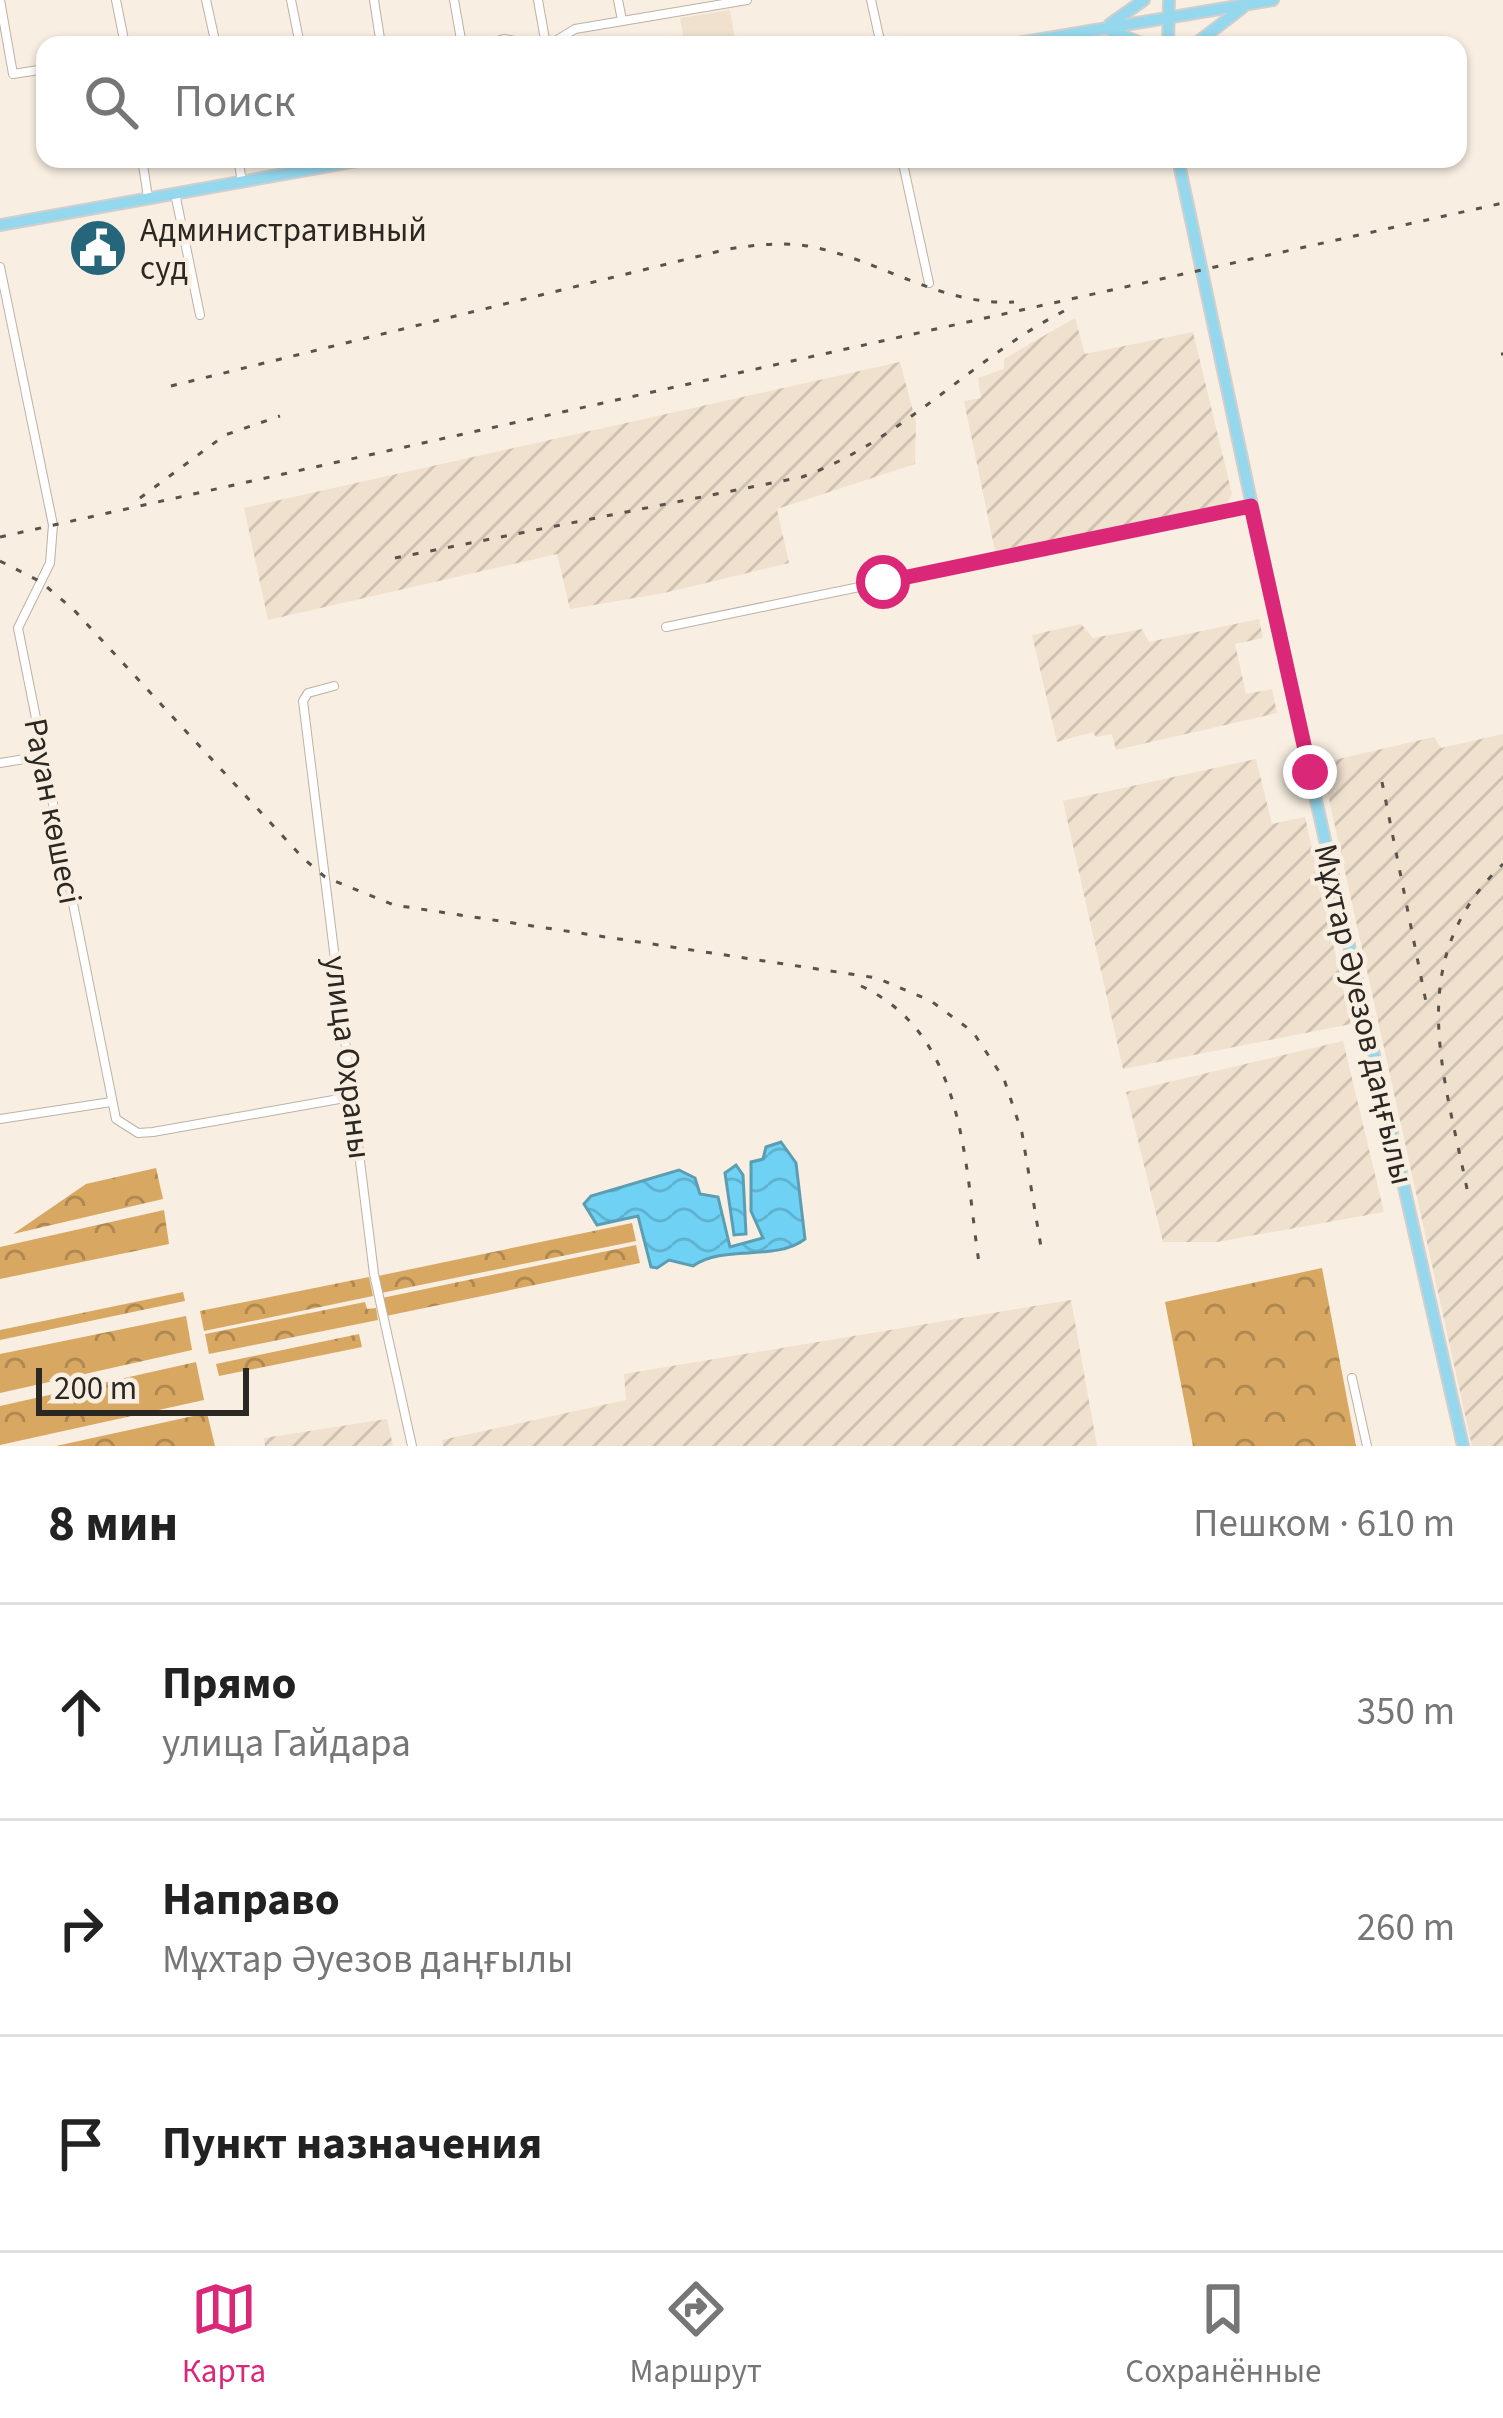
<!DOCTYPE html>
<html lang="ru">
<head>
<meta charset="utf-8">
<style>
  :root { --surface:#fff; --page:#f6f6f6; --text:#222; --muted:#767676; --line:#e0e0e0; --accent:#db2777 }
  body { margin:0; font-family:"Source Sans 3",sans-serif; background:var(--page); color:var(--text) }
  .scale { position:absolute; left:36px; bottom:30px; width:213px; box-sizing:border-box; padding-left:12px; border:6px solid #2b2722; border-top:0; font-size:33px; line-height:42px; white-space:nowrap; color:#2b2722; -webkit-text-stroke:9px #f8eee1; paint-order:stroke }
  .stop { position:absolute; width:36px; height:36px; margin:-27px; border:9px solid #db2777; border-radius:50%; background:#fff }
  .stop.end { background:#db2777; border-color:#fff; box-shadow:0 3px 12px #0008 }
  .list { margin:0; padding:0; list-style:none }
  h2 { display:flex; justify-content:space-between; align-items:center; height:156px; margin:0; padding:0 48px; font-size:51px }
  h2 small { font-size:39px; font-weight:400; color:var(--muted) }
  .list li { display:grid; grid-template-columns:78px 1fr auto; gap:36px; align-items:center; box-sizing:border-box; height:216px; padding:0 48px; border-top:3px solid var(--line) }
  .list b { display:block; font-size:45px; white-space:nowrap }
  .list p { margin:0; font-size:39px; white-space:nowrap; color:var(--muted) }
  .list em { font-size:39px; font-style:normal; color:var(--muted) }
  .icon { flex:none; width:66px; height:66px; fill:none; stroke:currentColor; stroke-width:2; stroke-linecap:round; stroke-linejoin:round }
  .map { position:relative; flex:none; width:1503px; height:1446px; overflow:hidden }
  .search { position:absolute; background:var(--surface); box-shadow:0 3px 9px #0004; left:36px; right:36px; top:36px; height:132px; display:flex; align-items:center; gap:30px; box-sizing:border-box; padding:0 42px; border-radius:24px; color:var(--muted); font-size:45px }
  .sheet { height:804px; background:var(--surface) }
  nav { display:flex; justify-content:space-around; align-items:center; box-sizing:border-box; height:168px; border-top:3px solid var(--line); background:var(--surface); font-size:33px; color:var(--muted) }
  nav a { display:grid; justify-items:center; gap:6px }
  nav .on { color:var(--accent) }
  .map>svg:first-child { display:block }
  .built { fill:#f0e1ce }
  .industrial { fill:url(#industrial-furrows) }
  .forest { fill:url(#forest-crowns) }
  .water { fill:url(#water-waves); stroke:#5b9eb4; stroke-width:3 }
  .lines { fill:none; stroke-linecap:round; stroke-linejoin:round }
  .minor-casing { stroke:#bbb2a5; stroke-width:10 }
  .major-casing { stroke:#d0cfce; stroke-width:14 }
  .minor { stroke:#fff; stroke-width:8 }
  .major { stroke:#95d8ee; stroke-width:10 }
  .rail { stroke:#59534c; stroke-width:3; stroke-dasharray:6 12; stroke-linecap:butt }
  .route { stroke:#db2777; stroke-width:15 }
  .labels { text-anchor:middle; stroke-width:9; stroke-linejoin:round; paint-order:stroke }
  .poi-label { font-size:33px; fill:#2b2722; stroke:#f8eee1; text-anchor:start }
  .street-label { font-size:33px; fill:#2b2722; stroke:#f8eee1 }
</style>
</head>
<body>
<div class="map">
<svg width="1503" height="1446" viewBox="0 0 1503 1446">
  <defs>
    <pattern id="industrial-furrows" width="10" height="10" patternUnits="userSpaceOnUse" patternTransform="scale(3)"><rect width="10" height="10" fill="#f0e1ce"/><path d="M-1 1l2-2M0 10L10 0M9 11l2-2" fill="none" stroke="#cec1b1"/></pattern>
    <pattern id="forest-crowns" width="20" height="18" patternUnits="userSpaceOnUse" patternTransform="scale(3)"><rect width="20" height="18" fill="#d8a863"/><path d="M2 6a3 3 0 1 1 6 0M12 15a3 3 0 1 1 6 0" fill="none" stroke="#af8951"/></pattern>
    <pattern id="water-waves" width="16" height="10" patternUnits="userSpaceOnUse" patternTransform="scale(3)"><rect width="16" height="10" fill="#6fd1f3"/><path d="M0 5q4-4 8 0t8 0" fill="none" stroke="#60b3d0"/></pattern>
  </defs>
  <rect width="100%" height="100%" fill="#f8eee1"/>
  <path class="built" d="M 730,10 L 736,45 L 685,45 L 680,18 Z"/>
  <g class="industrial">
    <path d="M 1075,318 L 1085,354 L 1193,332 L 1232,494 L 1226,505 L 995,551 L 964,401 L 981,398 L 978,378 L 1004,369 L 1004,359 Z"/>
    <path d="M 900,362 L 916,422 L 915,464 L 777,509 L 789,563 L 664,593 L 570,609 L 557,554 L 268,620 L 244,508 Z"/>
    <path d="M 1259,619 L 1263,638 L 1235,644 L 1246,694 L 1272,689 L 1277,713 L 1116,750 L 1112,734 L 1096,737 L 1093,732 L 1057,742 L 1032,635 L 1081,624 L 1093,638 L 1142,629 L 1149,642 Z"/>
    <path d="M 1503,734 L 1503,1446 L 1472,1446 L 1321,763 L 1434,737 L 1441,748 Z"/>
    <path d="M 1256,759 L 1272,824 L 1305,817 L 1351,1024 L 1123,1069 L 1063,801 Z"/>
    <path d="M 1343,1041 L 1384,1212 L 1217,1242 L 1163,1242 L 1126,1092 Z"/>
    <path d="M 1071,1300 L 1097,1446 L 443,1446 L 442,1440 L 626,1400 L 624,1374 Z"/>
    <path d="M 387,1419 L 393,1446 L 265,1446 L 264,1438 Z"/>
  </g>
  <g class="forest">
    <path d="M 156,1168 L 163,1199 L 13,1234 L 86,1184 Z"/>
    <path d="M 164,1210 L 169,1244 L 0,1279 L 0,1247 Z"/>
    <path d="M 632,1223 L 636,1241 L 381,1293 L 378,1276 Z"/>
    <path d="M 636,1245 L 640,1263 L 386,1316 L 382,1298 Z"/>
    <path d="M 1322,1268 L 1356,1446 L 1193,1446 L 1165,1302 Z"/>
    <path d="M 369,1277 L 373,1296 L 204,1331 L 200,1311 Z"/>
    <path d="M 183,1292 L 185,1301 L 0,1340 L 0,1330 Z"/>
    <path d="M 365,1302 L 367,1309 L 376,1308 L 378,1320 L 209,1354 L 205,1334 Z"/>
    <path d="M 186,1316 L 192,1350 L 0,1393 L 0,1354 Z"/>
    <path d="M 359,1334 L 362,1347 L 219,1376 L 216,1364 Z"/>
    <path d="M 196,1362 L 204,1400 L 0,1445 L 0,1406 Z"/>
    <path d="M 207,1413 L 215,1446 L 56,1446 Z"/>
  </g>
  <g class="water">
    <path d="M 781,1142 L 796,1163 L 805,1239 C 775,1262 724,1244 693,1266 L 669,1260 L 657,1268 L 651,1267 L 638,1216 L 597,1225 L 584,1204 L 591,1196 L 679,1170 L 695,1178 L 700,1194 L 718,1197 L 730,1247 L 763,1238 L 751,1211 L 751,1162 L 763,1159 L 766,1147 Z"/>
    <path d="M 736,1165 L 743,1175 L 746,1234 L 734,1235 L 725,1173 Z"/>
  </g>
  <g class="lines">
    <defs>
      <g id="minor">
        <path d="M 0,0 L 13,74 L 45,69"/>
        <path d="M 116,0 L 125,45"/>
        <path d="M 206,0 L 216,45"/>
        <path d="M 291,0 L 300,45"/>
        <path d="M 374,0 L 381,45"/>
        <path d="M 454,0 L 462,45"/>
        <path d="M 538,0 L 546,45"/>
        <path d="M 618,0 L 622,20"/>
        <path d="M 871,0 L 881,45"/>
        <path d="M 482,45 L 504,39 L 538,45"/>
        <path d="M 549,45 L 575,29 L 747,0"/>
        <path d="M 142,159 L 148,197"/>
        <path d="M 238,159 L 242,181"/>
        <path d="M 902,159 L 929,283"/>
        <path d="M 175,193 L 200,315"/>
        <path d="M 0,267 L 53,525 L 50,563 L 18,628 L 116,1119 L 138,1133 L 153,1132 L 356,1096"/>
        <path d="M 666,627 L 1251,506"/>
        <path d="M 334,686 L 308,693 L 303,701 L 374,1274 L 412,1446"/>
        <path d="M 0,763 L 43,756"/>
        <path d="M 0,1119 L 111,1102"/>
        <path d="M 1352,1378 L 1367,1446"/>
      </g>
      <g id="major">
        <path d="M 1110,24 L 1144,0"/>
        <path d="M 1111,31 L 1146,45"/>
        <path d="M 1006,45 L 1273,0"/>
        <path d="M 1168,45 L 1169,0"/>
        <path d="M 1194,45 L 1242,8"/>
        <path d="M 1178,159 L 1300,730 L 1463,1446"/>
        <path d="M 0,225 L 368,159"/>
      </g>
    </defs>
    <use href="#minor" class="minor-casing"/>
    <use href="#major" class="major-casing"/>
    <use href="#minor" class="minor"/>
    <use href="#major" class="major"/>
    <g class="rail">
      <path d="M 1501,354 L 1503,354"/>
      <path d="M 171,386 L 728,249 C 757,245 784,241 813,247 C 882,261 942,306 1014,302"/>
      <path d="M 140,498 L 225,435 L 280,416"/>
      <path d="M 0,537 L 1503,203"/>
      <path d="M 395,558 L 802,477 C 905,440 976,353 1074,306"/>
      <path d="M 0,561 L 41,582 L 74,610 L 303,858 L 325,877 L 394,905 L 877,978 L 931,1001 L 973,1032 L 1004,1079 L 1022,1133 L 1042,1253"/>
      <path d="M 1382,782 L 1427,1007"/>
      <path d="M 861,986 C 966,1035 964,1162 979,1263"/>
      <path d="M 1467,1189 C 1443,1069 1403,960 1503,864"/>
    </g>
  </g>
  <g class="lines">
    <path class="route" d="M 883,582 L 1251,506 L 1310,772"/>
  </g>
  <defs>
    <symbol id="civic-disc" viewBox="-11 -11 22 22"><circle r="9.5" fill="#26667b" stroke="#f8eee1"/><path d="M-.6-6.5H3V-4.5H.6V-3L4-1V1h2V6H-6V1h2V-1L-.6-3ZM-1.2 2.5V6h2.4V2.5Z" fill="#fff"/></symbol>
  </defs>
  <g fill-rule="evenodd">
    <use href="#civic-disc" x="65" y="215" width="66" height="66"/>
  </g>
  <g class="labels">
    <g class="poi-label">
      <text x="140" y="241">Административный<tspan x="140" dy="38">суд</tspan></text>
    </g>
    <g class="street-label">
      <text transform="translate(54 811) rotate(79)" y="12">Рауан көшесі</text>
      <text transform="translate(1365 1014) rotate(77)" y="12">Мұхтар Әуезов даңғылы</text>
      <text transform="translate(349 1057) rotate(83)" y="12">улица Охраны</text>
    </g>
  </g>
</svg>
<div class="scale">200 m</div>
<div class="stop" style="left:883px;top:582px"></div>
<div class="stop end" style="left:1310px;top:772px"></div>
<div class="search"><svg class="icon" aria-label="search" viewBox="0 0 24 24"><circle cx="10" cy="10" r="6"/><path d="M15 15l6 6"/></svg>Поиск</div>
</div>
<section class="sheet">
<h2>8 мин<small>Пешком · 610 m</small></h2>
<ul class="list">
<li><svg class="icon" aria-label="ahead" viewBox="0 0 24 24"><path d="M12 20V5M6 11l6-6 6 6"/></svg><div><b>Прямо</b><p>улица Гайдара</p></div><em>350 m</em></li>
<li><svg class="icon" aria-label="right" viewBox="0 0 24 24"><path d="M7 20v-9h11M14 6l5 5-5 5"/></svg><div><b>Направо</b><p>Мұхтар Әуезов даңғылы</p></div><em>260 m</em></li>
<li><svg class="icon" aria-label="arrive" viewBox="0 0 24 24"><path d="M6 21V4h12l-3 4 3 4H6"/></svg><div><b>Пункт назначения</b></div></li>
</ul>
</section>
<nav>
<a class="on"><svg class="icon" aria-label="map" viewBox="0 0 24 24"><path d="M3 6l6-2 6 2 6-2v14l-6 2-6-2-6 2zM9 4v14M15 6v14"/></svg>Карта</a>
<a><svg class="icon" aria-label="directions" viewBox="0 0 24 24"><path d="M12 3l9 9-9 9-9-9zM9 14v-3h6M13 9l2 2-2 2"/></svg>Маршрут</a>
<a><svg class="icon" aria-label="saved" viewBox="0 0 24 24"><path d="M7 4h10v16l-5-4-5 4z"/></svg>Сохранённые</a>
</nav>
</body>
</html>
